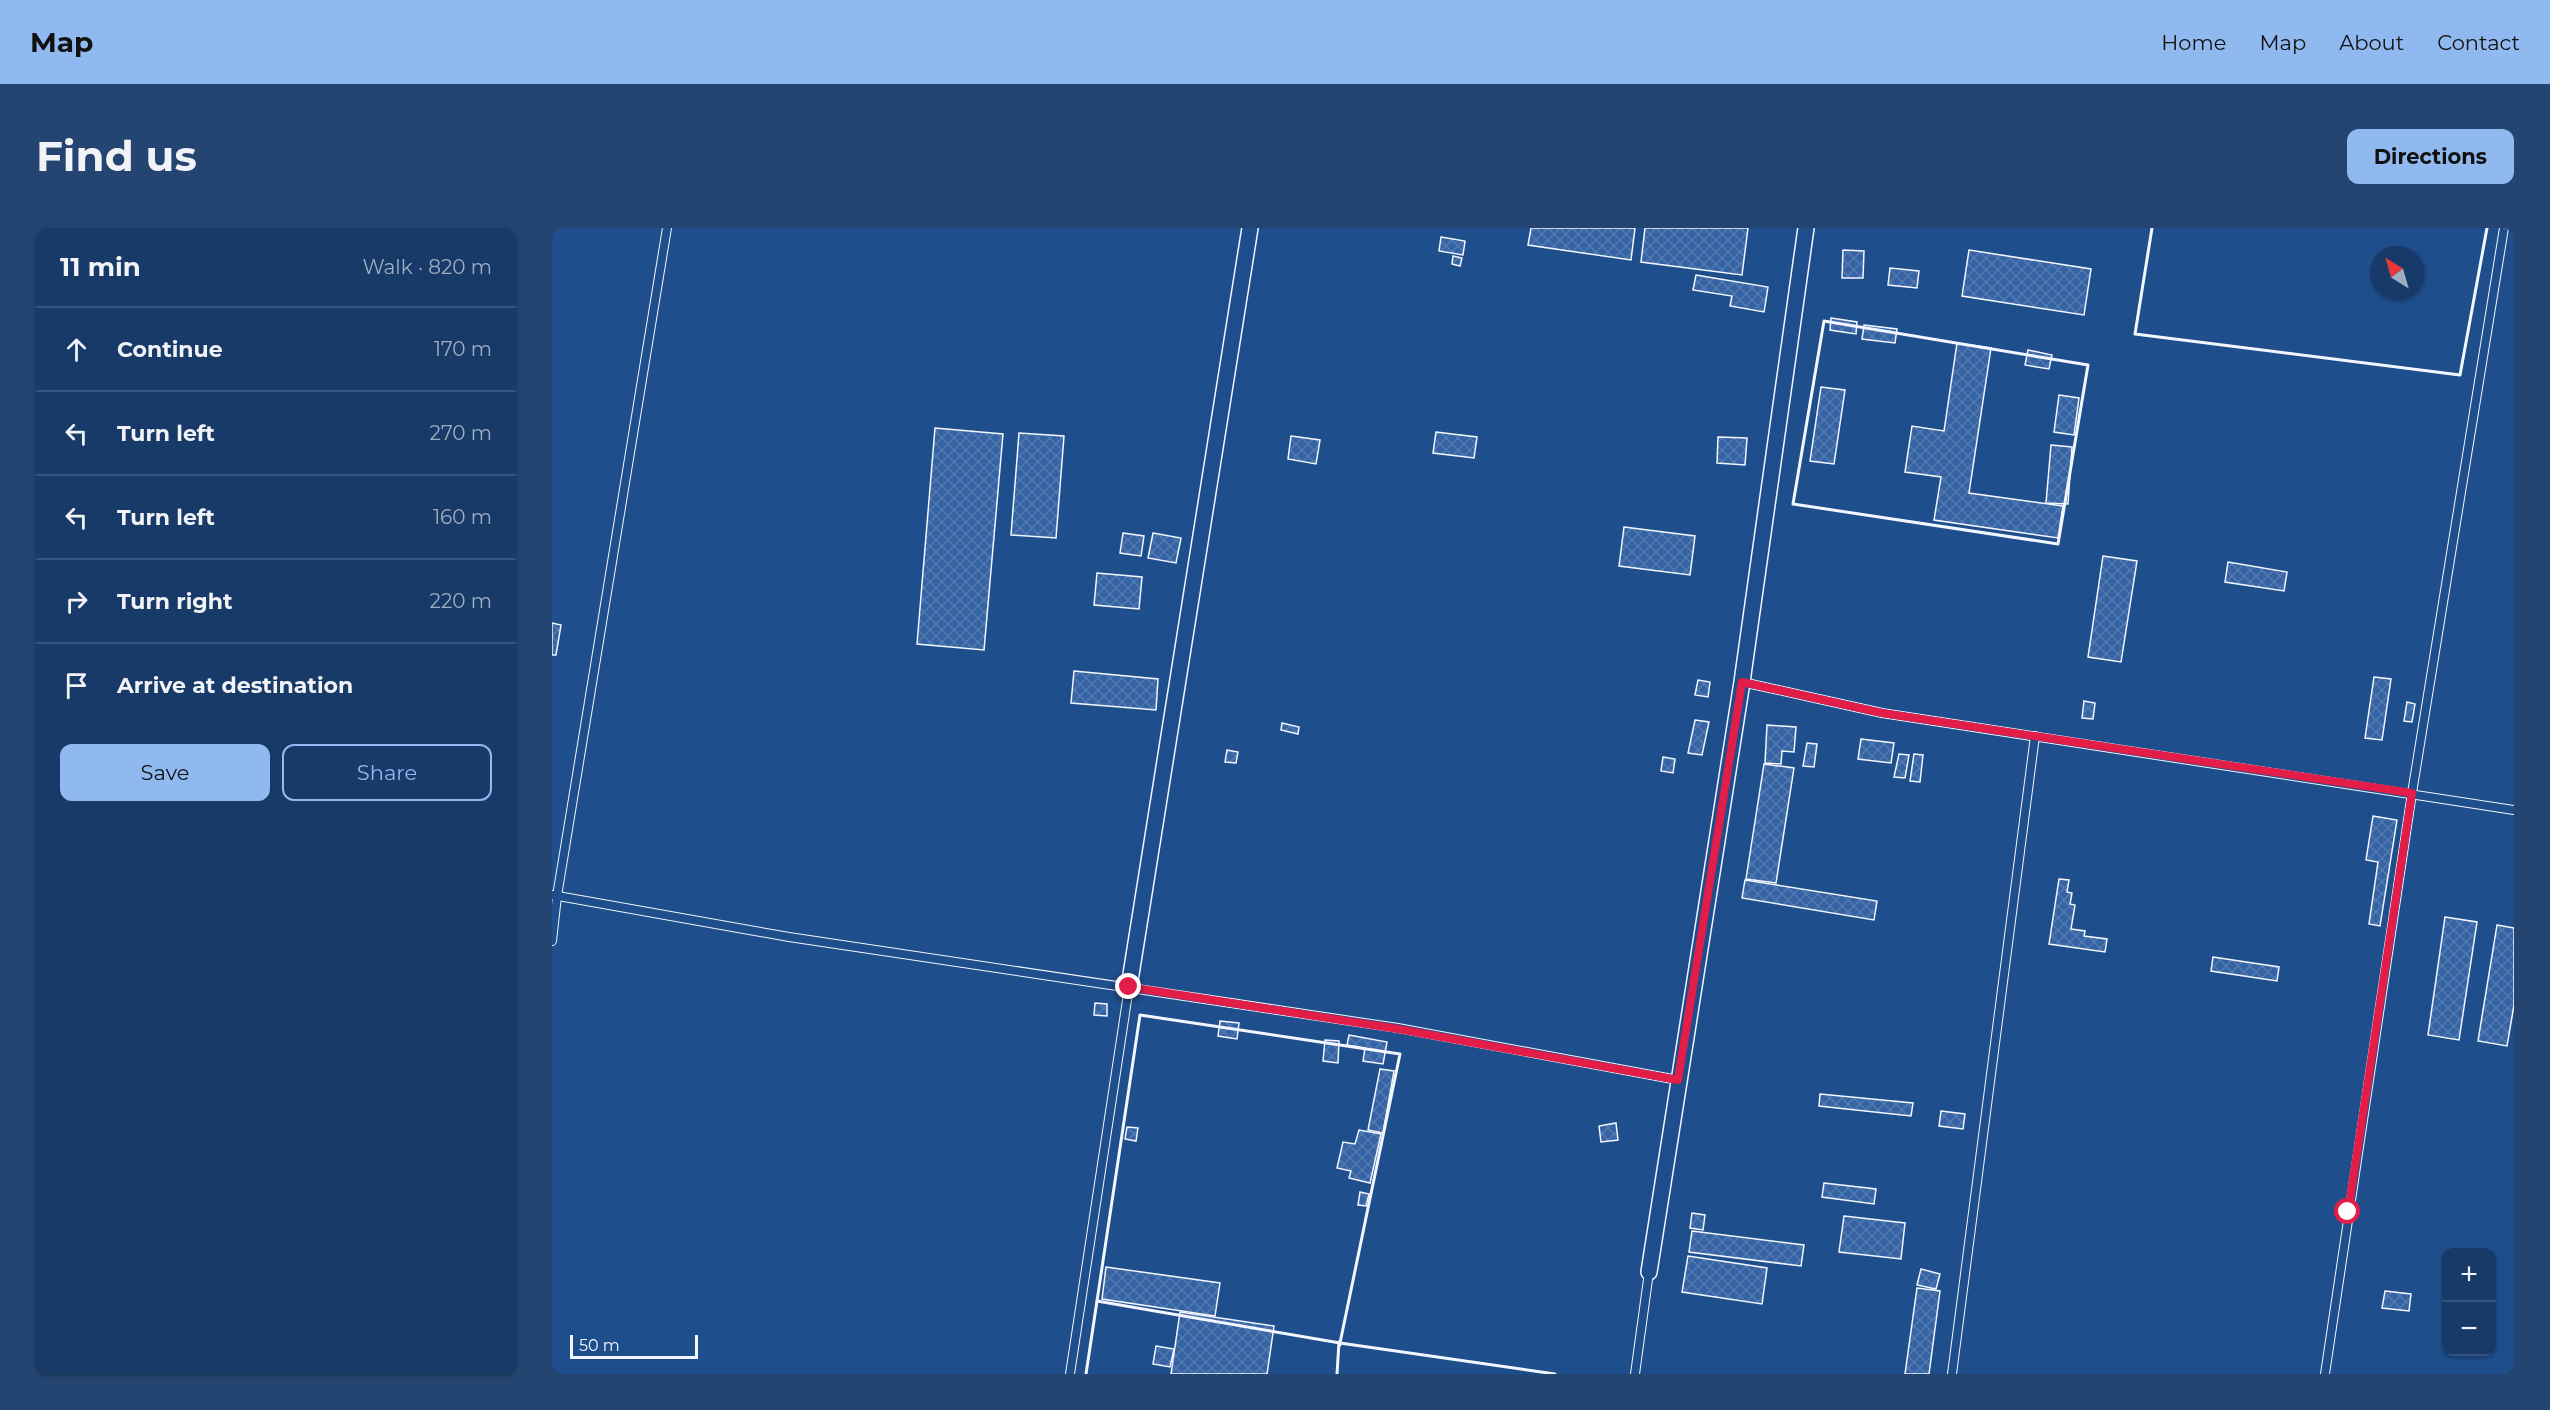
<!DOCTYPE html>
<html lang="en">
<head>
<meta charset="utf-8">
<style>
  :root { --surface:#173a69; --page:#244571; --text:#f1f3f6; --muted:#9eadc0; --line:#36547d; --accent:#90b9f0 }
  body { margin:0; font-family:Montserrat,sans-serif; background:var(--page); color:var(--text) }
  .controls { position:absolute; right:18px; bottom:18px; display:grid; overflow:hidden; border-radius:12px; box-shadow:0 2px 4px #0004 }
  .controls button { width:54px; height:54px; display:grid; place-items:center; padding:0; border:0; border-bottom:2px solid var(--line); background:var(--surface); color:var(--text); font:30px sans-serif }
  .compass { position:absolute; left:1818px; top:18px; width:54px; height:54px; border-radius:50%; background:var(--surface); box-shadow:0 2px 4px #0004; rotate:323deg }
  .scale { position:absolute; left:18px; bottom:15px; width:128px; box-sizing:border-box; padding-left:6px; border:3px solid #f2f6ff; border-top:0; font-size:16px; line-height:21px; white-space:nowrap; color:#f2f6ff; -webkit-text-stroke:4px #1f4e8c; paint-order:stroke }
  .stop { position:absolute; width:18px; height:18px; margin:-14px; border:4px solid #e11d48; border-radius:50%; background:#fff }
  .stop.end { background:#e11d48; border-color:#fff; box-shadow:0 2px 6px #0008 }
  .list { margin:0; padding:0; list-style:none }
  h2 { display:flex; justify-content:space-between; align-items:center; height:78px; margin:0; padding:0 24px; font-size:26px }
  h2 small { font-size:20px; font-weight:400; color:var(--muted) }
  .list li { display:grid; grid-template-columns:39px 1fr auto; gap:18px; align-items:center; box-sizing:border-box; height:84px; padding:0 24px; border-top:2px solid var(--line) }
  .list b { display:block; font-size:22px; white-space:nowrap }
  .list em { font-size:20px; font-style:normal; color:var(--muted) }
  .actions { display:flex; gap:12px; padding:18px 24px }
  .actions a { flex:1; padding:14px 0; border:2px solid var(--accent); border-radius:12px; text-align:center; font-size:21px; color:var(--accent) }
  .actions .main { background:var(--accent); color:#111 }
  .icon { flex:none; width:33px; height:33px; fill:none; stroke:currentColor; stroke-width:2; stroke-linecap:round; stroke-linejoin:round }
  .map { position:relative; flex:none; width:1962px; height:1146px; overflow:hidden; border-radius:12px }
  header { display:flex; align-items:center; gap:36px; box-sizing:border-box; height:84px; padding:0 30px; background:var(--accent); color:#111 }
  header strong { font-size:28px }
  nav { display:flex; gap:33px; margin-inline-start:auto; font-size:21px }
  .intro { display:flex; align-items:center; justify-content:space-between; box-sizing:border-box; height:144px; padding:0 36px }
  h1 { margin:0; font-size:42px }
  .button { padding:15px 27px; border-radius:12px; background:var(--accent); color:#111; font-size:21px; font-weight:700 }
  main { display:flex; gap:36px; padding:0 36px }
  aside { flex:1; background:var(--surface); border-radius:12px; box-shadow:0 2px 4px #0004 }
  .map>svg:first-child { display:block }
  .building { fill:url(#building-cross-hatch); stroke:#f2f6ff; stroke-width:1.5 }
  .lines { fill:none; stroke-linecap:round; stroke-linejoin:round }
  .service-casing { stroke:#f2f6ff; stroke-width:10 }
  .minor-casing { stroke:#f2f6ff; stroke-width:18 }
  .service { stroke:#1f4e8c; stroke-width:8 }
  .minor { stroke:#1f4e8c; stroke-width:15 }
  .wall { stroke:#f2f6ff; stroke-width:3 }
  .route { stroke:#e11d48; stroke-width:8 }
</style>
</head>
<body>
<header>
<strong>Map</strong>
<nav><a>Home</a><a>Map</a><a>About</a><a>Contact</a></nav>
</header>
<div class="intro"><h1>Find us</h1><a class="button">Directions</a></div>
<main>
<aside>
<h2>11 min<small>Walk · 820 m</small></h2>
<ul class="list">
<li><svg class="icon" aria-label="ahead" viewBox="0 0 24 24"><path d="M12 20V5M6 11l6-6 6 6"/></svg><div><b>Continue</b></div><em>170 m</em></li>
<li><svg class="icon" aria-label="left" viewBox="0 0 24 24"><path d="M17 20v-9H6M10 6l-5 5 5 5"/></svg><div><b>Turn left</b></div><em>270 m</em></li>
<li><svg class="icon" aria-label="left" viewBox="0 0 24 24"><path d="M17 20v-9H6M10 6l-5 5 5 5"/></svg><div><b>Turn left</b></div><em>160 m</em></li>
<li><svg class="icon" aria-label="right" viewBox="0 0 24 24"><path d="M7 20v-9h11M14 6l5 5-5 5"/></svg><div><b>Turn right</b></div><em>220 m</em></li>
<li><svg class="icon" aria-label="arrive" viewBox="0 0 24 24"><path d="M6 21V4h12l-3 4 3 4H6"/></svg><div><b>Arrive at destination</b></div></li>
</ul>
<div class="actions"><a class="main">Save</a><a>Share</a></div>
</aside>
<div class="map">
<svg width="1962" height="1146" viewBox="0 0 1962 1146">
  <defs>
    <pattern id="building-cross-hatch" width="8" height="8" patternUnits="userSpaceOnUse" patternTransform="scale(1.5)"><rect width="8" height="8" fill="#3563a3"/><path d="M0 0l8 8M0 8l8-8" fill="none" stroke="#537ab1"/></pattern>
  </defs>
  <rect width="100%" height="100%" fill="#1f4e8c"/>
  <g class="building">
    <path d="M 979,0 L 1083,0 L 1079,32 L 976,17 Z"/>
    <path d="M 1093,0 L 1196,0 L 1190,47 L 1089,34 Z"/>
    <path d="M 889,9 L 913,13 L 911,27 L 887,23 Z"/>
    <path d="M 1291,22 L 1312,23 L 1311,50 L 1290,50 Z"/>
    <path d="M 1417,22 L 1539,41 L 1532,87 L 1410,68 Z"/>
    <path d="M 901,28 L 910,30 L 908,38 L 900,36 Z"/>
    <path d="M 1338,40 L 1367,43 L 1365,60 L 1336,57 Z"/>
    <path d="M 1144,47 L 1216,59 L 1212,84 L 1178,78 L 1180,68 L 1141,62 Z"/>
    <path d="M 1279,90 L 1305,94 L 1304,106 L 1278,102 Z"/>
    <path d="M 1312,97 L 1345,101 L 1343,115 L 1310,111 Z"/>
    <path d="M 1405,115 L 1439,120 L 1417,265 L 1511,278 L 1506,310 L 1382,292 L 1389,249 L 1353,244 L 1360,198 L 1392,203 Z"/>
    <path d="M 1476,122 L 1500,127 L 1497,141 L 1473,137 Z"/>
    <path d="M 1269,159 L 1293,162 L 1282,236 L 1258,233 Z"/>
    <path d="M 1507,167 L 1527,170 L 1522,207 L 1502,204 Z"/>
    <path d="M 383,200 L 451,206 L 432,422 L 365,416 Z"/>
    <path d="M 884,204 L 925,209 L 922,230 L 881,225 Z"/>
    <path d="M 467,205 L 512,208 L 504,310 L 459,307 Z"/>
    <path d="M 739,208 L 768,212 L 764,236 L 736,231 Z"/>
    <path d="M 1166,209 L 1195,210 L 1193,237 L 1165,235 Z"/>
    <path d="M 1499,217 L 1520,219 L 1516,276 L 1494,275 Z"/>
    <path d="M 1072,299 L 1143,308 L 1138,347 L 1067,338 Z"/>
    <path d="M 571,305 L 592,308 L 589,328 L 568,325 Z"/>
    <path d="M 601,305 L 629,310 L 624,335 L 596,330 Z"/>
    <path d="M 1551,328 L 1585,333 L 1569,434 L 1536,429 Z"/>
    <path d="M 1676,334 L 1735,344 L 1732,363 L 1673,354 Z"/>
    <path d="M 545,345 L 590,349 L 587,381 L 542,377 Z"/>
    <path d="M 0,395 L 9,397 L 4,427 L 0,427 Z"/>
    <path d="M 522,443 L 606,451 L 604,482 L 519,475 Z"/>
    <path d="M 1822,449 L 1839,451 L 1830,512 L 1813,510 Z"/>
    <path d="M 1146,452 L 1158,454 L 1156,469 L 1143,467 Z"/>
    <path d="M 1532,473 L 1543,475 L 1541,491 L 1530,490 Z"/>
    <path d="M 1855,474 L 1863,476 L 1860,494 L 1852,493 Z"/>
    <path d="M 1143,492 L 1157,494 L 1150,527 L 1136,525 Z"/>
    <path d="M 730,495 L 747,499 L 746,506 L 729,502 Z"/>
    <path d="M 1215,497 L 1244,499 L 1242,524 L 1230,523 L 1229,536 L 1213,535 Z"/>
    <path d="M 1309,511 L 1342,515 L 1339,535 L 1306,531 Z"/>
    <path d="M 1255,515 L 1265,516 L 1262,539 L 1251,538 Z"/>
    <path d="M 675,522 L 686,524 L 684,535 L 673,534 Z"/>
    <path d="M 1347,526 L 1357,527 L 1353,550 L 1342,549 Z"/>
    <path d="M 1362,526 L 1371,527 L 1368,554 L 1358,553 Z"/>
    <path d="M 1111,529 L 1123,531 L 1121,545 L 1109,543 Z"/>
    <path d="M 1212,536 L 1242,540 L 1224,655 L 1194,651 Z"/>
    <path d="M 1821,588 L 1845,592 L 1828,698 L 1817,696 L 1826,634 L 1814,632 Z"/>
    <path d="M 1507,651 L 1517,652 L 1515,664 L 1520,665 L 1518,676 L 1523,677 L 1519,701 L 1533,703 L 1532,708 L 1555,711 L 1553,724 L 1497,716 Z"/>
    <path d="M 1193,652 L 1325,673 L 1322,692 L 1190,670 Z"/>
    <path d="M 1893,689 L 1925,694 L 1907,812 L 1876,807 Z"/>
    <path d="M 1945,697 L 1962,700 L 1962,777 L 1955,818 L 1926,813 Z"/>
    <path d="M 1661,729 L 1727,739 L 1725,753 L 1659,743 Z"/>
    <path d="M 543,775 L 555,776 L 555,788 L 542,787 Z"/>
    <path d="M 668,793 L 687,795 L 685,811 L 666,808 Z"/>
    <path d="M 797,807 L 835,814 L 831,836 L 811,833 L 813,820 L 795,817 Z"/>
    <path d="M 773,812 L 787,813 L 786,835 L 771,833 Z"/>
    <path d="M 828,841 L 842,843 L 831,905 L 816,902 Z"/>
    <path d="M 1268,866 L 1361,875 L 1359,888 L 1267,878 Z"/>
    <path d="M 1389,883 L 1413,886 L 1411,901 L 1387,898 Z"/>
    <path d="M 1064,895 L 1066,912 L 1049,914 L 1047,898 Z"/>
    <path d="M 575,899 L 586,900 L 584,913 L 573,911 Z"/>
    <path d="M 807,902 L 829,906 L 818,955 L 797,950 L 799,943 L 785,940 L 791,914 L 803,916 Z"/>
    <path d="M 1272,955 L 1324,961 L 1322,976 L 1270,969 Z"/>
    <path d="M 808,964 L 817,966 L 814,978 L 806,977 Z"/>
    <path d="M 1140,985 L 1153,987 L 1151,1002 L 1138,1000 Z"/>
    <path d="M 1292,988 L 1353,995 L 1349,1031 L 1287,1024 Z"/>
    <path d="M 1140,1003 L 1252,1017 L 1249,1038 L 1137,1024 Z"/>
    <path d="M 1136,1028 L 1215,1040 L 1210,1076 L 1130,1064 Z"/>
    <path d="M 554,1039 L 668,1055 L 663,1088 L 550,1071 Z"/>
    <path d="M 1369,1041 L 1388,1046 L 1384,1061 L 1365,1057 Z"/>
    <path d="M 1365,1060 L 1388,1063 L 1377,1146 L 1353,1146 Z"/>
    <path d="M 1833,1063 L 1859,1066 L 1857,1083 L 1830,1080 Z"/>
    <path d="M 628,1084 L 722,1098 L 715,1146 L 619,1146 Z"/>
    <path d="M 604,1118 L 622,1121 L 618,1139 L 601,1136 Z"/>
  </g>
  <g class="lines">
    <defs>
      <g id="service">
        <path d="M 1190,454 L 1330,485 L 1962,582"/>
        <path d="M 0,667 L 237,709 L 846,800 L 1126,852"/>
        <path d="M 0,713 L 5,668 L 115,0"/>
        <path d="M 518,1146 L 577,759"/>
        <path d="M 1083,1146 L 1097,1044"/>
        <path d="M 1400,1146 L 1483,508"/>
        <path d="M 1773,1146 L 1860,565 L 1952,0"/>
      </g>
      <g id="minor">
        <path d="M 577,759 L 698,0"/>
        <path d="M 1097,1044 L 1190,454 L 1254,0"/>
      </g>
    </defs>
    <use href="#service" class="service-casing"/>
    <use href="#minor" class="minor-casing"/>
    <use href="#service" class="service"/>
    <use href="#minor" class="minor"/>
    <g class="wall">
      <path d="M 1600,0 L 1583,106 L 1908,147 L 1935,0"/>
      <path d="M 1272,93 L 1536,137 L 1506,316 L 1241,276 Z"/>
      <path d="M 588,787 L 848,826 L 788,1115 L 545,1073 Z"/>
      <path d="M 788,1117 L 788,1115 L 1003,1146"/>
      <path d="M 534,1146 L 545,1073 L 547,1073"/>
      <path d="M 785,1146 L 787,1114"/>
    </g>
  </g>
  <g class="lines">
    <path class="route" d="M 577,759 L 846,801 L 1126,852 L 1190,454 L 1330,485 L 1860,565 L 1796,984"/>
  </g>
</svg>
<div class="controls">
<button>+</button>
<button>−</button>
</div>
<svg class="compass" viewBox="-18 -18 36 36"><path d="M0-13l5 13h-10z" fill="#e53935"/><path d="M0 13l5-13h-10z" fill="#9eadc0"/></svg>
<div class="scale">50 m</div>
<div class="stop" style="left:1796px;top:984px"></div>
<div class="stop end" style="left:577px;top:759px"></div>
</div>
</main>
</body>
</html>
